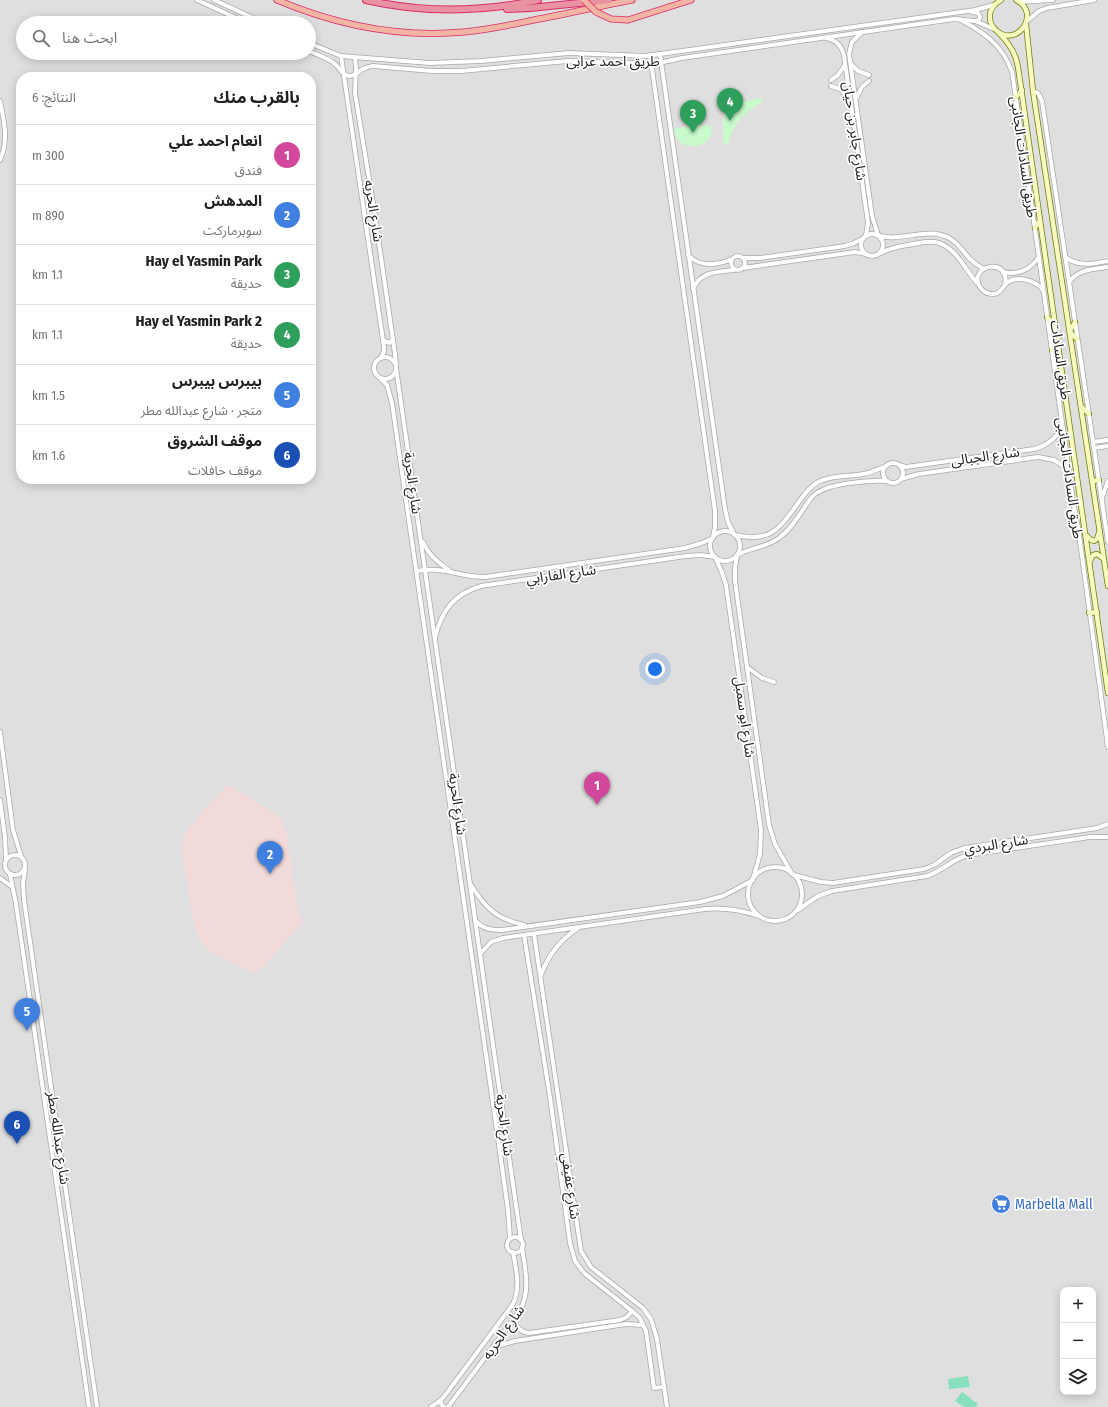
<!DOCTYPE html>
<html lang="ar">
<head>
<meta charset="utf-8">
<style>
  :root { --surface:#fff; --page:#f6f6f6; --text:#202124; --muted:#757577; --line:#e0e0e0; --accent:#1a73e8 }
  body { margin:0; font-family:"Fira Sans Condensed","Noto Sans Arabic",sans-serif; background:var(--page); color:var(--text); direction:rtl }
  .controls { position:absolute; right:12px; bottom:12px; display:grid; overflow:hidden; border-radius:8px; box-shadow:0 2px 10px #0003 }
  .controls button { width:36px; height:36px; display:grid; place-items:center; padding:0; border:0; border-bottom:1px solid var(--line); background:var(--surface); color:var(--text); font:20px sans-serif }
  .you { position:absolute; left:655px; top:669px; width:14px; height:14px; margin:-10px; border:3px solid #fff; border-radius:50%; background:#1a73e8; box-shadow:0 0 0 6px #1a73e833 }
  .badge { display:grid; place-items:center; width:26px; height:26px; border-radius:50%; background:var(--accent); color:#fff; font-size:13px; font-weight:700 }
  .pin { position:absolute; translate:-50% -33px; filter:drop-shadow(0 1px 2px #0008) }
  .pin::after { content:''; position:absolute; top:21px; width:14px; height:12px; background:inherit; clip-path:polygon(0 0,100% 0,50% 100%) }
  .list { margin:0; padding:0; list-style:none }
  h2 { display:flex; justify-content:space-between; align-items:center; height:52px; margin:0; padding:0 16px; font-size:17px }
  h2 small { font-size:13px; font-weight:400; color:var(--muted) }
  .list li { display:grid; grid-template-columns:26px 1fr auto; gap:12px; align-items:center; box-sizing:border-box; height:60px; padding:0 16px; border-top:1px solid var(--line) }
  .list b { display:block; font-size:15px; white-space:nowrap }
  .list p { margin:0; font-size:13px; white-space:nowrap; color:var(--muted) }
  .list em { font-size:13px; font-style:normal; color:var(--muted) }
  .icon { flex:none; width:22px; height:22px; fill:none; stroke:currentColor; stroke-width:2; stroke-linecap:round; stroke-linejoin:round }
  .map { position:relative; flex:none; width:1108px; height:1407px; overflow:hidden; direction:ltr }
  .search { position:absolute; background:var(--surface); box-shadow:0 2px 10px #0003; left:16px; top:16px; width:300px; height:44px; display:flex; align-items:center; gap:10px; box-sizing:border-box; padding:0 14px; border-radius:22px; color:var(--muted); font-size:15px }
  .panel { position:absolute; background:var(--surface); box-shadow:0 2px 10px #0003; left:16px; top:72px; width:300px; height:412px; border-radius:16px; direction:rtl }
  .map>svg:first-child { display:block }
  .residential { fill:#e0dfdf; fill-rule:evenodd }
  .commercial { fill:#f2dad9 }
  .park { fill:#c8facc }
  .pitch { fill:#88e0be }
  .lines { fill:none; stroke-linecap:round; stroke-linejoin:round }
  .tertiary-casing { stroke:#a9a9a9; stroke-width:5.5 }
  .secondary-casing { stroke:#707d05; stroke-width:6 }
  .trunk-casing { stroke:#dc2a67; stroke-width:7 }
  .motorway-casing { stroke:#dc2a67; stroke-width:8 }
  .tertiary { stroke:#fff; stroke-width:4 }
  .secondary { stroke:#f7fabf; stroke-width:4.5 }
  .trunk { stroke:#f2b4a3; stroke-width:5.5 }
  .motorway { stroke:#e892a2; stroke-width:6 }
  .trunk-bridge-casing { stroke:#dc2a67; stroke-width:7; stroke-linecap:butt }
  .trunk-bridge { stroke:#f2b4a3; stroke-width:5.5 }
  .labels { text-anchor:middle; stroke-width:3.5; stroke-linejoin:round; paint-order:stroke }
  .street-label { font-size:14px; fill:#222; stroke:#fff }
  .shop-label { font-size:14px; fill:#366cbe; stroke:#fff; text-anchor:start }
</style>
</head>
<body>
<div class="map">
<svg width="1108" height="1407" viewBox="0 0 1108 1407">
  <rect width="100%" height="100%" fill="#f2efe9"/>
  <path class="residential" d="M 0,0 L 1108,0 L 1108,1407 L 0,1407 ZM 23,23 L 309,23 L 309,53 L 23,53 ZM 21,77 L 311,77 L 311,479 L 21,479 ZM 1063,1290 L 1093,1290 L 1093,1392 L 1063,1392 Z"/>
  <path class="commercial" d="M 228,785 L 276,814 L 281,820 L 287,834 L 298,911 L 303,923 L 288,938 L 266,964 L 261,969 L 254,973 L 214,954 L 205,947 L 199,938 L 194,925 L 182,851 L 183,840 L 186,832 L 205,808 Z"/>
  <g class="park">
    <path d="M 761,98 L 762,102 C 742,115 735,121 728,144 L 724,145 C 721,106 724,106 761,98 Z"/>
    <path d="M 711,125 C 712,129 712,134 710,137 C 706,147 687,149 680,142 C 675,138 675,133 674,128 Z"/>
  </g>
  <g class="pitch">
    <path d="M 968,1376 L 970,1387 L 949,1389 L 948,1379 Z"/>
    <path d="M 962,1392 L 978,1404 L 976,1407 L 964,1407 L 955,1401 Z"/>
  </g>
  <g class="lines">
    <defs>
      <g id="tertiary">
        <path d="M 197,0 L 247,23"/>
        <path d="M 214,0 L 264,23"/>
        <path d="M 1020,2 L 1053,0"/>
        <path d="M 972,12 L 978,13 L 980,16 L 979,20 L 975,21"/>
        <path d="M 959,19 C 982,31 1003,45 1012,72 L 1032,208 L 1073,501 L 1078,527 L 1108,747"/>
        <path d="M 1026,22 L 1039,11 L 1047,8 L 1094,0"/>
        <path d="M 862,32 L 852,42 L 849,54 L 872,216 L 878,235"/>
        <path d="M 826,38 C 836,40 842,46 844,56 L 868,223 L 866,235"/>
        <path d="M 309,43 L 341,56 L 430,63 L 481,61 L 569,53 L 646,56 L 975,10 L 994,5"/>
        <path d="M 309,51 C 317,55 328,58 335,64 C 340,68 342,76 350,76 C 357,75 361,67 373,66 L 432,71 L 461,71 L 568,61 L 654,64 L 682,58 L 954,19 L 975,21 L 994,29"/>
        <path d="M 660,54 L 725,509 L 728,522 L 734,534"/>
        <path d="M 650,55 L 715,511 L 715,527 L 713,537"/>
        <path d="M 341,56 L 384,347 L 384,351 L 381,358"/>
        <path d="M 355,58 L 356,68 L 355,93 L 374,209 L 395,354 L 396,364"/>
        <path d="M 851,64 L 858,71 L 869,75"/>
        <path d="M 831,80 L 838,75 L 845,65"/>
        <path d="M 831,86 L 840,89 L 850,99"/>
        <path d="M 1033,91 L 1038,93 L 1042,101 L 1108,542"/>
        <path d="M 857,97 L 862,87 L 869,81"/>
        <path d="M 0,101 C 4,120 9,141 0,160"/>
        <circle cx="872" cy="245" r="11"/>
        <path d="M 880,236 C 902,242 928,226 949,238 C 958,243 963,251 969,258 C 973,262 978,266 984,269"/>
        <path d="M 881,253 C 891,247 902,246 913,244 C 920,243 928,241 935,242 C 955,245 965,270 978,284"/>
        <path d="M 688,255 C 700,268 718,265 732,259"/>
        <circle cx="738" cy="263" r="7"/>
        <path d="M 1065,257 C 1079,267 1092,264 1108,261"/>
        <path d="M 743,258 L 760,258 L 845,246 L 854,243 L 862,239"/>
        <path d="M 743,268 L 855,252 L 866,254"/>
        <path d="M 1003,272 C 1018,275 1030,270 1038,258"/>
        <path d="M 1069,282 C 1079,269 1093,269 1108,267"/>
        <path d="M 1005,285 C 1011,256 967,265 980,287 C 983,292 988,294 993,294 C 999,294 1001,290 1005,285 C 1015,274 1035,280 1043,290"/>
        <path d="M 693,289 C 700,271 718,272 734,270"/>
        <path d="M 383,340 L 389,343 L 393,339"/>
        <circle cx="385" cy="368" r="11"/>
        <path d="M 396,368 L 521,1240"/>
        <path d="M 380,378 L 387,385 L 392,403 L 497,1131 L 508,1210 L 510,1239"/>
        <path d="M 1093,442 L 1108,440"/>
        <path d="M 1094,448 L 1108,446"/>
        <circle cx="893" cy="473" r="10"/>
        <path d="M 899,465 L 906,467 L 913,466 L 1034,449 C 1047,446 1055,438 1063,428"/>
        <path d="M 901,479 L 919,474 L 1038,457 L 1054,460 L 1069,470"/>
        <path d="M 1102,498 L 1108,481"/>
        <circle cx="725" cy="546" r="15"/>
        <path d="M 735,535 C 774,543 780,527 801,499 C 805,494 809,488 815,484 C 828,475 848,477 863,474 C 871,473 878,469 886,466"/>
        <path d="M 423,542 C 428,554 438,563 449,570"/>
        <path d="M 737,555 C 750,548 767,547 779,538 C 793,528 801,511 812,497 C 824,483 869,480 888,481"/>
        <path d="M 737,556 L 735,568 L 735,581 L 769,825 L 775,844 L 792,874"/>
        <path d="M 715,557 L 721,570 L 726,585 L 761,830 L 760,854 L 753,879"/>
        <path d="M 417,571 C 444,566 459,577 485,577 L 685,548 L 702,543 L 713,538"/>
        <path d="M 435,637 C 442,610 454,594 481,586 L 686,556 L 701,555 L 715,557"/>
        <path d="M 747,667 L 762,678 L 774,682"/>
        <path d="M 0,732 L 13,830 L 21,856"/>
        <path d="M 0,800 L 5,837 L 6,860"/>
        <circle cx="15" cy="865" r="10"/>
        <circle cx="775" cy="894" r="27"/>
        <path d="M 25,870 L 23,884 L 24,900 L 97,1407"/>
        <path d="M 10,874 L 16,904 L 89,1407"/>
        <path d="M 794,875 L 821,882 L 833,883 L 924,869 L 934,865 L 951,853 L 964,848 L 1097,828 L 1108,824"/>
        <path d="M 0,878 L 11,886"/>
        <path d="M 471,885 C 486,909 497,919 524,925"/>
        <path d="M 798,910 L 818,896 L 832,891 L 927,876 C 942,871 953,859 968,855 L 1090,837 L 1108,837"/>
        <path d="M 475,920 C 482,929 492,930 502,930 L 700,902 L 723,896 L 753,880"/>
        <path d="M 534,934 L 581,1251 L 591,1267 L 643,1308 L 651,1319 L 657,1339 L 667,1407"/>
        <path d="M 524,935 L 550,1097 L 570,1243 L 575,1261 L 584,1273 L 632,1311 L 640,1318 L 643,1325 L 646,1331 L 654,1388 L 664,1387"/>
        <path d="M 480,954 L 491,942 L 503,938 L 705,909 C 725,907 741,910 759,916"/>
        <path d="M 541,975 C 548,955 560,940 578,928"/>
        <circle cx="515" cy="1245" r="8"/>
        <path d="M 514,1320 C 517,1327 520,1332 529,1333 L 620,1320 L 627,1317 L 632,1311"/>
        <path d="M 494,1347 L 515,1341 L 626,1324 L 643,1325"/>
        <path d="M 441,1400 L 441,1404 L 444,1407"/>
        <path d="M 431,1407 L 441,1400 L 446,1394 L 513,1304 C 521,1286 516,1270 513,1252"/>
        <path d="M 448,1407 L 520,1311 C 531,1288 525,1270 522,1247"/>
      </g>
      <g id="secondary">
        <path d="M 1001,0 C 994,4 989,10 990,18 C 990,23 993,28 997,31 C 1017,48 1042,13 1016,0"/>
        <path d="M 1026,24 L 1033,91 L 1108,586"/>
        <path d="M 999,33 C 1009,43 1016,53 1018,67 L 1108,693"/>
        <path d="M 1015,98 L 1022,90"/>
        <path d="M 1035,228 L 1040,220"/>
        <path d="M 1047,317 L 1056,326"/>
        <path d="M 1070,331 L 1075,322"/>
        <path d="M 1070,332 L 1077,339"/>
        <path d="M 1052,350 L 1058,339"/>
        <path d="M 1082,407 L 1089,414"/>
        <path d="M 1092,481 L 1099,480"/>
        <path d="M 1086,535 L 1091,540 L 1094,541 L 1097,539 L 1099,533"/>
        <path d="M 1090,561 L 1093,555 L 1097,554 L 1104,559"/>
        <path d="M 1089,613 L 1097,612"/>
      </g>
      <g id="trunk">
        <path d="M 277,0 C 336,25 399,38 464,32 C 489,30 514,24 539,19 C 570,13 601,6 632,0"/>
        <path d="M 596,12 L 611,19 L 628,20 L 691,0"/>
      </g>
      <g id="motorway">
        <path d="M 366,0 C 423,13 482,12 538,0"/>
        <path d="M 507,9 L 530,8 L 609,0"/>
      </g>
    </defs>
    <use href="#tertiary" class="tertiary-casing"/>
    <use href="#secondary" class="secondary-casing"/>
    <use href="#trunk" class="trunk-casing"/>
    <use href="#motorway" class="motorway-casing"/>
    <use href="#tertiary" class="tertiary"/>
    <use href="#secondary" class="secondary"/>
    <use href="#trunk" class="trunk"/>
    <use href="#motorway" class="motorway"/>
    <defs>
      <path id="trunk-bridge" d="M 584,0 L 596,12"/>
    </defs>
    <use href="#trunk-bridge" class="trunk-bridge-casing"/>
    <use href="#trunk-bridge" class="trunk-bridge"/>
  </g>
  <defs>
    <symbol id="supermarket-disc" viewBox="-11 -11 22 22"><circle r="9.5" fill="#3f7fe0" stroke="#fff"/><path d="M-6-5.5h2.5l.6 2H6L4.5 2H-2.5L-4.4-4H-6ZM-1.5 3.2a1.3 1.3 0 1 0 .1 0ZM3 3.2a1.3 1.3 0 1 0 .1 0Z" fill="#fff"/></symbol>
  </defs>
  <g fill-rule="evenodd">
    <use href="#supermarket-disc" x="990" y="1193" width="22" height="22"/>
  </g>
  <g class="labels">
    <g class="street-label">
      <text x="613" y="66">طريق احمد عرابى</text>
      <text transform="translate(855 131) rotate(82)" y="5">شارع جابر بن حيان</text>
      <text transform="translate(1024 157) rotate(82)" y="5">طريق السادات الجانبى</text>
      <text transform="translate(374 211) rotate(81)" y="5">شارع الحريه</text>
      <text transform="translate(1061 360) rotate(82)" y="5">طريق السادات</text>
      <text transform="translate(985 456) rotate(-8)" y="5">شارع الجبالى</text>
      <text transform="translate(1070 478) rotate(82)" y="5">طريق السادات الجانبى</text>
      <text transform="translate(413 483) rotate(82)" y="5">شارع الحرية</text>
      <text transform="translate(561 574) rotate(-8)" y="5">شارع الفارابي</text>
      <text transform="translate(745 717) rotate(82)" y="5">شارع ابو سمبل</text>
      <text transform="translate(458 804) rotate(82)" y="5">شارع الحرية</text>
      <text transform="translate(996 844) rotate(-9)" y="5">شارع البردي</text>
      <text transform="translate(505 1125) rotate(82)" y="5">شارع الحرية</text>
      <text transform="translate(59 1138) rotate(82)" y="5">شارع عبدالله مطر</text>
      <text transform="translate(571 1186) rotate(82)" y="5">شارع عفيفي</text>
      <text transform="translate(503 1332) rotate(-55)" y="5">شارع الحريه</text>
    </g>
    <g class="shop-label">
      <text x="1015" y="1209">Marbella Mall</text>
    </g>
  </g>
</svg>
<div class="controls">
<button>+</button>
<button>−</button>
<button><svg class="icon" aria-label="layers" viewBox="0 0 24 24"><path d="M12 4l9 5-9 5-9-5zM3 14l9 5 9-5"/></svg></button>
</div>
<div class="you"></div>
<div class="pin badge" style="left:597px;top:805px;background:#d1479c">1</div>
<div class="pin badge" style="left:270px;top:874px;background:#3f7fe0">2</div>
<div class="pin badge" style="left:693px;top:133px;background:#2e9e5b">3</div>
<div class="pin badge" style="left:730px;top:121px;background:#2e9e5b">4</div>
<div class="pin badge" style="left:27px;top:1031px;background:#3f7fe0">5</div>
<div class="pin badge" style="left:17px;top:1144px;background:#1a4fb4">6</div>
<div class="search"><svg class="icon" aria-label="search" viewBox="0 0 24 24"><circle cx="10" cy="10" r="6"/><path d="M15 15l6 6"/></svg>ابحث هنا</div>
<section class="panel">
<h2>بالقرب منك<small>النتائج: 6</small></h2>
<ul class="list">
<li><span class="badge" style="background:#d1479c">1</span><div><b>انعام احمد علي</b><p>فندق</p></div><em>300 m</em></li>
<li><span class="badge" style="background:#3f7fe0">2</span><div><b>المدهش</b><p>سوبرماركت</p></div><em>890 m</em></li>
<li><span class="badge" style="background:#2e9e5b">3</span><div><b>Hay el Yasmin Park</b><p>حديقة</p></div><em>1.1 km</em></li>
<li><span class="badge" style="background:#2e9e5b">4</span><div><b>Hay el Yasmin Park 2</b><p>حديقة</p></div><em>1.1 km</em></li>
<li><span class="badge" style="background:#3f7fe0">5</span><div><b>بيبرس بيبرس</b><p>متجر · شارع عبدالله مطر</p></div><em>1.5 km</em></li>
<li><span class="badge" style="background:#1a4fb4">6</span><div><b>موقف الشروق</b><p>موقف حافلات</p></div><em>1.6 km</em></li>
</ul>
</section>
</div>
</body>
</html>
